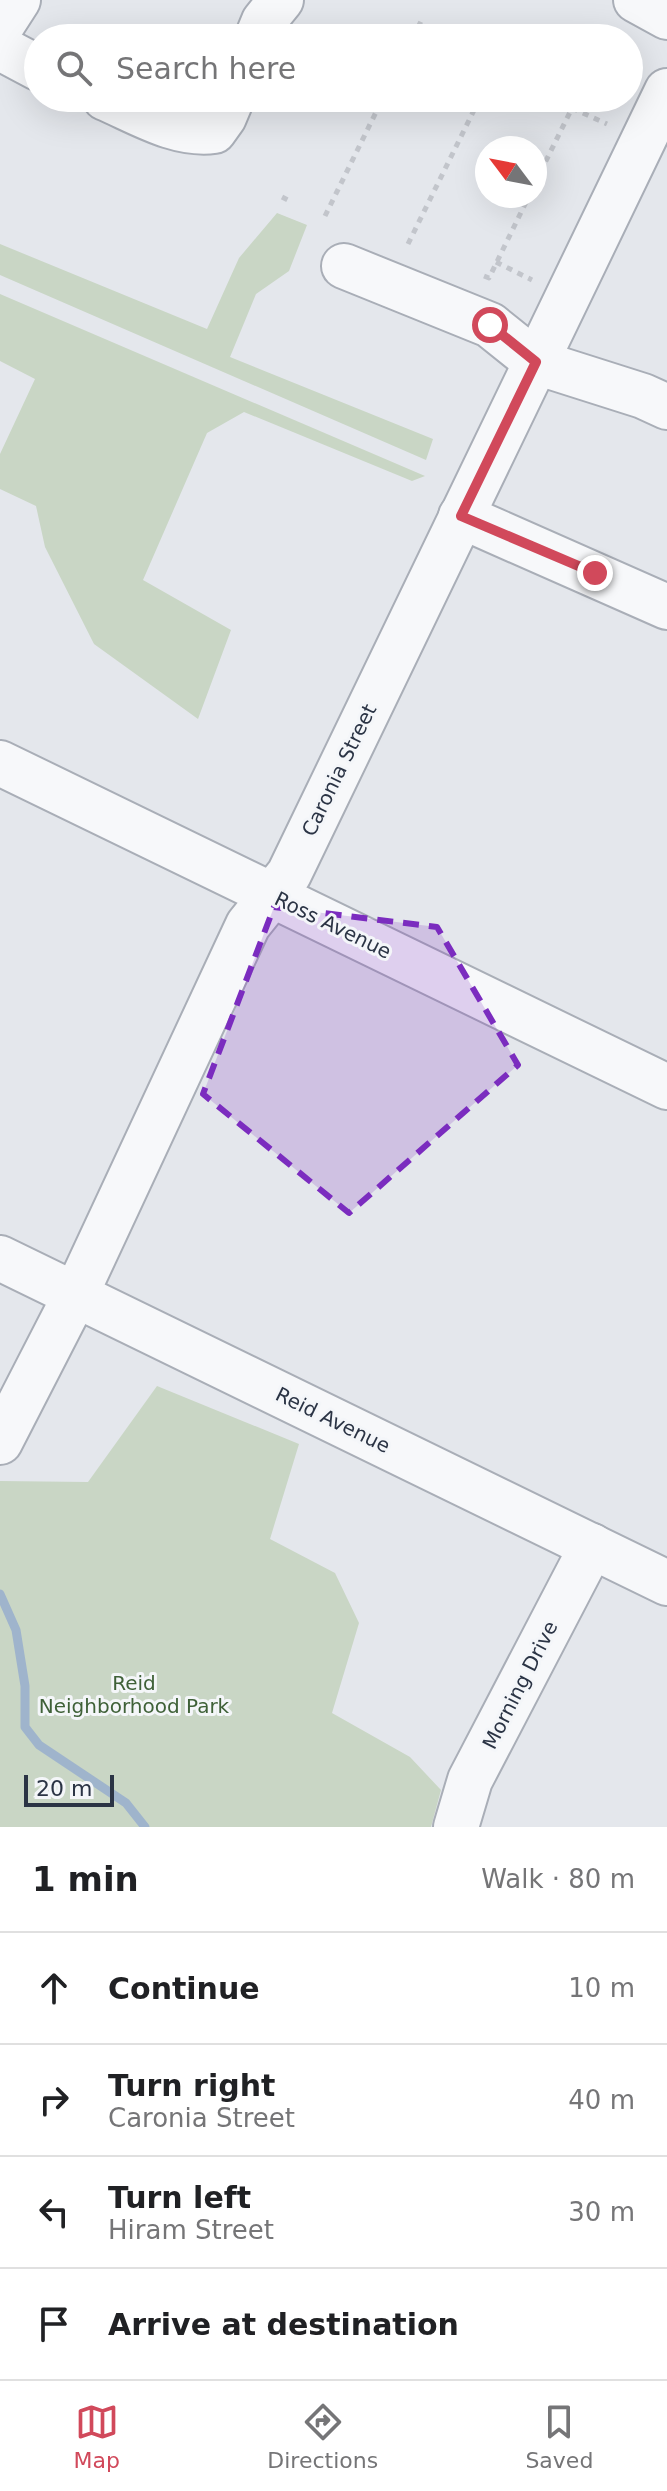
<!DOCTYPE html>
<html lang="en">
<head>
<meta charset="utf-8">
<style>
  :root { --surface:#fff; --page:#f2f2f2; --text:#202124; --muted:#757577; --line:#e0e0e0; --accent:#d1495b }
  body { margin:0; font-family:"DejaVu Sans",sans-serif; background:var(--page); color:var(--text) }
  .compass { position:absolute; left:475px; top:136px; width:72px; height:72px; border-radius:50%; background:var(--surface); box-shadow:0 8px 32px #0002; rotate:302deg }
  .scale { position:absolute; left:24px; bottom:20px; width:90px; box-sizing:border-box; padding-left:8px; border:4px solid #2b3445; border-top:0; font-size:22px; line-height:28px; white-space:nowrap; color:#2b3445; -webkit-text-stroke:6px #f4f6f9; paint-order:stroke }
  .stop { position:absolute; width:24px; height:24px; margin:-18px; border:6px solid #d1495b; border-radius:50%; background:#fff }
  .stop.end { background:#d1495b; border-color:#fff; box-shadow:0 2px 8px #0008 }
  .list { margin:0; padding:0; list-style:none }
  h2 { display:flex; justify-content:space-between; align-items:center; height:104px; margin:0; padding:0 32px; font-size:34px }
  h2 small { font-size:26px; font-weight:400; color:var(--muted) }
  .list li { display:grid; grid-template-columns:52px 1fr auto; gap:24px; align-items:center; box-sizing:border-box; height:112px; padding:0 32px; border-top:2px solid var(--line) }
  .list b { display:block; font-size:30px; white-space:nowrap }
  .list p { margin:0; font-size:26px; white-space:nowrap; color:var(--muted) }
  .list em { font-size:26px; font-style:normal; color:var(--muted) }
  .icon { flex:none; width:44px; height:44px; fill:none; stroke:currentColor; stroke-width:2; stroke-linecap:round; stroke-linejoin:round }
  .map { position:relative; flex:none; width:667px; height:1827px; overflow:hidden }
  .search { position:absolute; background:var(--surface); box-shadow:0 8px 32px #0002; left:24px; right:24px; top:24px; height:88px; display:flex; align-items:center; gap:20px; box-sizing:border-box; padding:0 28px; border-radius:44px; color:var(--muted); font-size:30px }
  .sheet { height:552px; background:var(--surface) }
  nav { display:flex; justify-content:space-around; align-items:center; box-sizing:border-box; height:112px; border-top:2px solid var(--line); background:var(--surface); font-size:22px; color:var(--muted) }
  nav a { display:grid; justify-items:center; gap:4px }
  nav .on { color:var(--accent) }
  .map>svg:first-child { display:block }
  .green { fill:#c9d6c5 }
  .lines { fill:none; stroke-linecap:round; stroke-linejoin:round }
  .stream { stroke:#9fb4cc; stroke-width:9 }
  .minor-casing { stroke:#a9aeb7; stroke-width:48 }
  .path { stroke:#c2c5cb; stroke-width:5; stroke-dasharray:6 6; stroke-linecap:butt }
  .minor { stroke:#f7f8fa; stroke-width:44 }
  .route { stroke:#d1495b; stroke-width:10 }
  .marked { fill:#7b2cbf; fill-opacity:0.2; stroke:#7b2cbf; stroke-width:6; stroke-dasharray:16 10; stroke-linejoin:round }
  .labels { text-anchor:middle; stroke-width:6; stroke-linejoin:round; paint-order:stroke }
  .street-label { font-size:20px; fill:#2b3445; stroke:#f4f6f9 }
  .park-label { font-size:20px; fill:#3f6138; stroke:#f4f6f9 }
</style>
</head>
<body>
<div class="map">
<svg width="667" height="1827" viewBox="0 0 667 1827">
  <rect width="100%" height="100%" fill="#e4e7ec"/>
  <g class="green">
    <path d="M 277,213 L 307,225 L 289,271 L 256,294 L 230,357 L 433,439 L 426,460 L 0,275 L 0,244 L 207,329 L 239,258 Z"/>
    <path d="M 0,294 L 425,476 L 412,481 L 244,412 L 207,433 L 143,580 L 231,630 L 198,719 L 94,644 L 45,547 L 36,506 L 0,489 L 0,454 L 35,379 L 0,361 Z"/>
    <path d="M 157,1386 L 299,1444 L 270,1539 L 335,1573 L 359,1623 L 332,1713 L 410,1757 L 441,1790 L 431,1827 L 0,1827 L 0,1481 L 88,1482 Z"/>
  </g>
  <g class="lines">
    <path class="stream" d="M 0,1594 L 16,1630 L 25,1686 L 25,1727 L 39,1745 L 126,1803 L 145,1827"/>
    <defs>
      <g id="minor">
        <path d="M 636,0 L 667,17"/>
        <path d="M 0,28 L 18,0"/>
        <path d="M 257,38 L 264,21 L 281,0"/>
        <path d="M 0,48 L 38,68"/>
        <path d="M 105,98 C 138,112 176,136 214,131 L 224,117 L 232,98"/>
        <path d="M 344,266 L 490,325 L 536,362 L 643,396 L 667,407"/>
        <path d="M 461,516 L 667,607"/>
        <path d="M 0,763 L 667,1087"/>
        <path d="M 0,1258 L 667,1583"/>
        <path d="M 0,1442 L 76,1294 L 248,925 L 289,874 L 667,91"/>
        <path d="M 456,1827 L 470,1780 L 592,1546"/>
      </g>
    </defs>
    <use href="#minor" class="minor-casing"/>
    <g class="path">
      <path d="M 309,27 L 338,38"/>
      <path d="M 413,38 L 422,19"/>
      <path d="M 606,38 L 610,31"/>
      <path d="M 534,98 L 544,103 L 546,98"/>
      <path d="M 560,98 L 573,105"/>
      <path d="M 572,108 L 607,124"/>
      <path d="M 535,183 L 577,98"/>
      <path d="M 282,197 L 288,200"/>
      <path d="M 325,216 L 383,98"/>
      <path d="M 408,244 L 480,98"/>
      <path d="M 496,262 L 532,280"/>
      <path d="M 484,276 L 489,278 L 529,196"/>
    </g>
    <use href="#minor" class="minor"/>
  </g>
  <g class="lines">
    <path class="route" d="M 490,325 L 536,362 L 461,516 L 595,573"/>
  </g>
  <path class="marked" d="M 274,907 L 437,927 L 518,1065 L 349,1213 L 203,1094 Z"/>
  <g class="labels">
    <g class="street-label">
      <text transform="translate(339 770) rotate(-64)" y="7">Caronia Street</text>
      <text transform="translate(333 925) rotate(26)" y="7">Ross Avenue</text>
      <text transform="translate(333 1420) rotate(26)" y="7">Reid Avenue</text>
      <text transform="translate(520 1685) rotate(-63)" y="7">Morning Drive</text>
    </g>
    <g class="park-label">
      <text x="134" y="1690">Reid<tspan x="134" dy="23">Neighborhood Park</tspan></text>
    </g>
  </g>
</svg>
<svg class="compass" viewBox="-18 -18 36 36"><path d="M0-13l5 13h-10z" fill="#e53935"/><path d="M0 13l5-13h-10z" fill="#757577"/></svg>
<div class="scale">20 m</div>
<div class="stop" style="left:490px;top:325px"></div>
<div class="stop end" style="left:595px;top:573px"></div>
<div class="search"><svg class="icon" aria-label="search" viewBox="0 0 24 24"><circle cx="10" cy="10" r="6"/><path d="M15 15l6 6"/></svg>Search here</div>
</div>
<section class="sheet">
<h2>1 min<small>Walk · 80 m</small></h2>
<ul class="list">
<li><svg class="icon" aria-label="ahead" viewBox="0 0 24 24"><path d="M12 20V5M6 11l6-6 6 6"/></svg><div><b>Continue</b></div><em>10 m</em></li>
<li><svg class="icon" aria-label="right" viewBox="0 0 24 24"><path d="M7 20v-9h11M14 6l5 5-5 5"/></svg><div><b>Turn right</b><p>Caronia Street</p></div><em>40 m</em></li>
<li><svg class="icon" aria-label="left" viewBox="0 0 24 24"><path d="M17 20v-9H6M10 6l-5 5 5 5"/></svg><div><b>Turn left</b><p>Hiram Street</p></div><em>30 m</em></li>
<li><svg class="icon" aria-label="arrive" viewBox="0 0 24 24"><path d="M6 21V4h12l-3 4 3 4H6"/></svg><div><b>Arrive at destination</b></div></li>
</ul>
</section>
<nav>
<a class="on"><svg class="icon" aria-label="map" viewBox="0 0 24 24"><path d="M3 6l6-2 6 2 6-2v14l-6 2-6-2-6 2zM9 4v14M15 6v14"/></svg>Map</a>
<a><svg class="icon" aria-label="directions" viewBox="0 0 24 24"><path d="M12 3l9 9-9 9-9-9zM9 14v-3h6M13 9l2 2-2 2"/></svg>Directions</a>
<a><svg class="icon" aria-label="saved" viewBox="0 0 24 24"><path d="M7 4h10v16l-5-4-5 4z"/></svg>Saved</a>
</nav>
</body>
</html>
